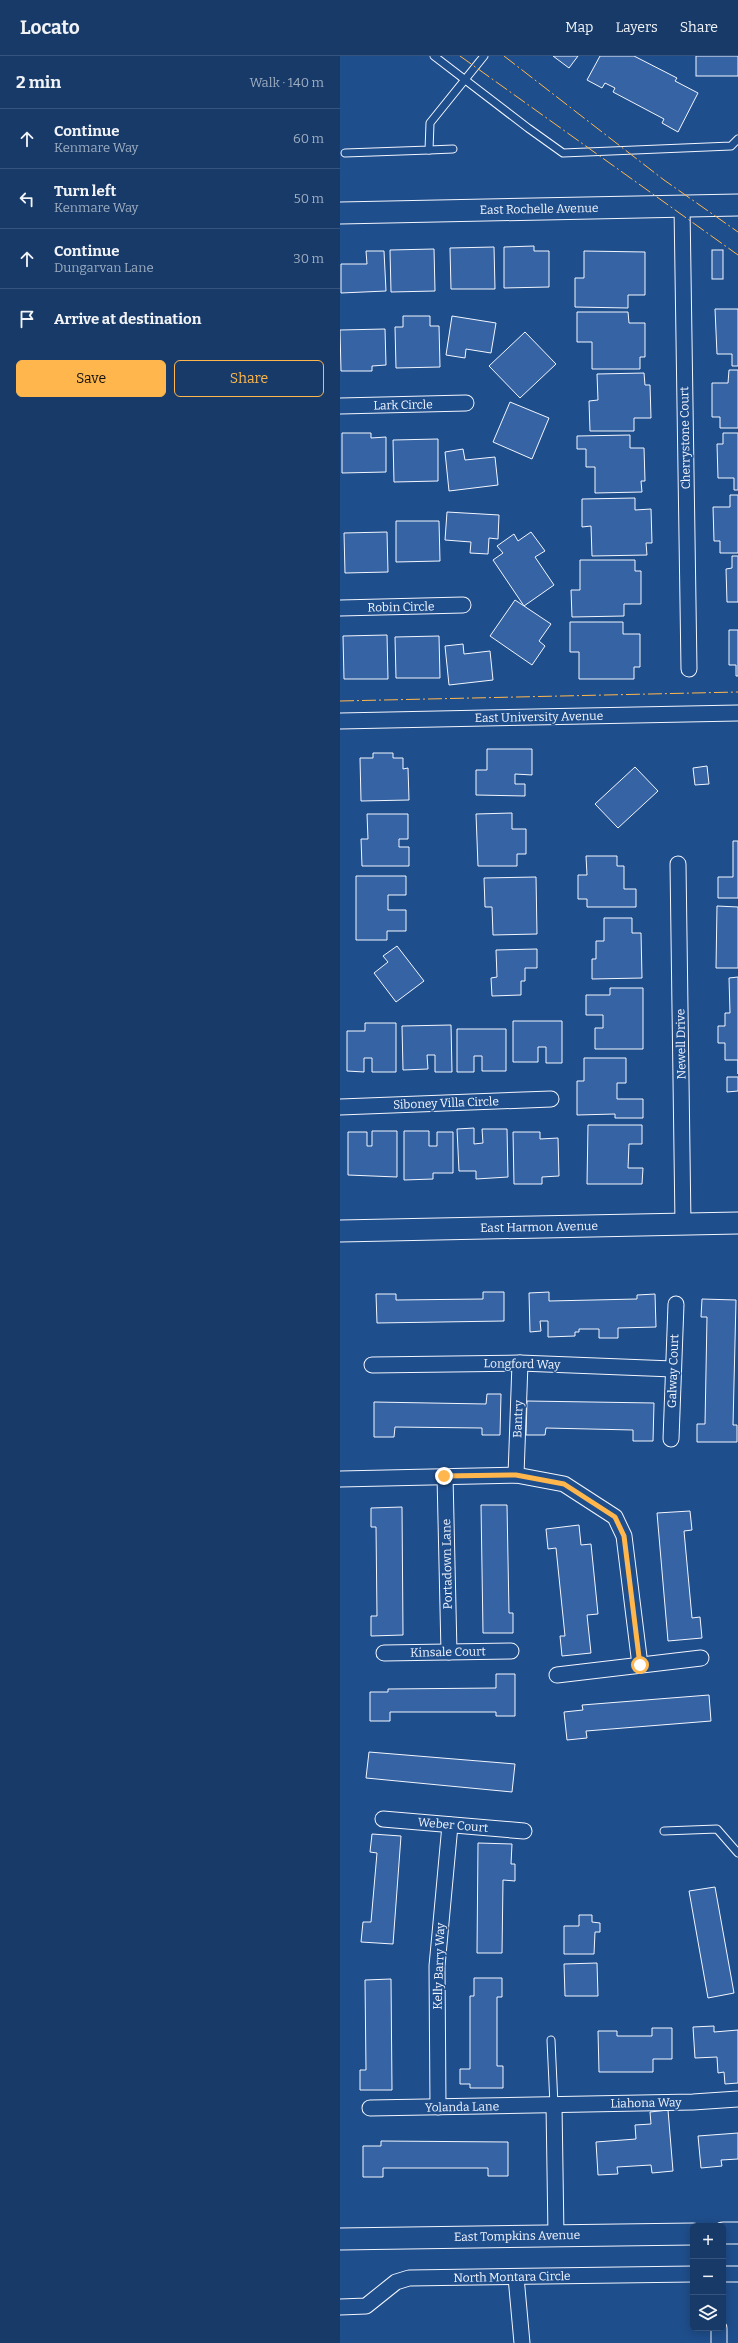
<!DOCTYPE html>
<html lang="en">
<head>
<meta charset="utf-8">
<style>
  :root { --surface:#173a69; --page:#244571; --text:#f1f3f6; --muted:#9eadc0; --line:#36547d; --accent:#ffb74d }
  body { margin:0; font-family:Bitter,serif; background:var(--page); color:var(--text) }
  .controls { position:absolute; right:12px; bottom:12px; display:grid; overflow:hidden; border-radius:6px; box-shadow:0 2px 10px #0003 }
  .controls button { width:36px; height:36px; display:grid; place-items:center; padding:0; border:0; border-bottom:1px solid var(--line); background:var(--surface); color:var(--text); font:20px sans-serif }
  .stop { position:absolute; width:12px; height:12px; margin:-9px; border:3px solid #ffb74d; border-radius:50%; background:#fff }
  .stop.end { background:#ffb74d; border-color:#fff; box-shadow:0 1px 4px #0008 }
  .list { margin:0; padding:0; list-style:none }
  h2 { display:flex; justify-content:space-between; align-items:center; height:52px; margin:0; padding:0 16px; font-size:17px }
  h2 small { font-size:13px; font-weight:400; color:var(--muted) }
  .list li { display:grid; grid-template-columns:26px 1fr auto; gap:12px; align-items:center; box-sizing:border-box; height:60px; padding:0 16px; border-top:1px solid var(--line) }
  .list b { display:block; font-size:15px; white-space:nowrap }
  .list p { margin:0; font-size:13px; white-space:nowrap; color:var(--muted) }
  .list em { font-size:13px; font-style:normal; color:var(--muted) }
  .actions { display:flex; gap:8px; padding:12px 16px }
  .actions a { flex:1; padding:9px 0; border:1px solid var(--accent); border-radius:6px; text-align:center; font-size:14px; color:var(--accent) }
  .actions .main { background:var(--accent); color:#111 }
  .icon { flex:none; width:22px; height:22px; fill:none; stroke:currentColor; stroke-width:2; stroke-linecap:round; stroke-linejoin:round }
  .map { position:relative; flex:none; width:398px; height:2287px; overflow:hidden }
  header { display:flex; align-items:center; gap:24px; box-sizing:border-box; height:56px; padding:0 20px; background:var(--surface); border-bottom:1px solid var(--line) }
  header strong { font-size:19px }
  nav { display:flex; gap:22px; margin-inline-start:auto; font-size:14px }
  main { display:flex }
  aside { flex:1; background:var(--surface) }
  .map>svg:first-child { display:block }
  .building { fill:#3563a3; stroke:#f2f6ff }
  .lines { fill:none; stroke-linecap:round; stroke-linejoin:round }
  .lane-casing { stroke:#f2f6ff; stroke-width:9 }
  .street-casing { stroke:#f2f6ff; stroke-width:17 }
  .secondary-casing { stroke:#f2f6ff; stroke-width:23 }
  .lane { stroke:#1f4e8c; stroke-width:7 }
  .street { stroke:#1f4e8c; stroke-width:15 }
  .secondary { stroke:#1f4e8c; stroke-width:21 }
  .power { stroke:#ffb74d; stroke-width:1; stroke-dasharray:14 3 2 3; stroke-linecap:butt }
  .route { stroke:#ffb74d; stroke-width:5 }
  .labels { text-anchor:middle; stroke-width:3; stroke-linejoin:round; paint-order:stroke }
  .street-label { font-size:12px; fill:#f2f6ff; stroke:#1f4e8c }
</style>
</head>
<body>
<header>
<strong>Locato</strong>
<nav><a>Map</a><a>Layers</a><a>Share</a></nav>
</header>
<main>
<aside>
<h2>2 min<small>Walk · 140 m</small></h2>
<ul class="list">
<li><svg class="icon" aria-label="ahead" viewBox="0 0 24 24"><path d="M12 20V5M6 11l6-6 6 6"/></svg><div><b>Continue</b><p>Kenmare Way</p></div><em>60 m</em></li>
<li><svg class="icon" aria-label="left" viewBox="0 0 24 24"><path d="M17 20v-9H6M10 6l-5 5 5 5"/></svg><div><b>Turn left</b><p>Kenmare Way</p></div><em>50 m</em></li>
<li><svg class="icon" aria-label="ahead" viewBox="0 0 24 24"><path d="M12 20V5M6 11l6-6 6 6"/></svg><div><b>Continue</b><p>Dungarvan Lane</p></div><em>30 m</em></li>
<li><svg class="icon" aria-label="arrive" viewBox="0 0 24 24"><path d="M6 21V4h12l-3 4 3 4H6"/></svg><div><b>Arrive at destination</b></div></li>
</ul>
<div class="actions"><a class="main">Save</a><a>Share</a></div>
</aside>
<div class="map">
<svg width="398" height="2287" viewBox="0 0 398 2287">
  <rect width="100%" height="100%" fill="#1f4e8c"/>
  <g class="building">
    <path d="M 213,0 L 238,0 L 229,12 Z"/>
    <path d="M 260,0 L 294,0 L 337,22 L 335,25 L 358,37 L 338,76 L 322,67 L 324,63 L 273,36 L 275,32 L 265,27 L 262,32 L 247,24 Z"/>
    <rect x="356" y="0" width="42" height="20"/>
    <path d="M 194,190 L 194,195 L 209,195 L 209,231 L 164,232 L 164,191 Z"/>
    <path d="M 154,191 L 155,233 L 111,233 L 110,192 Z"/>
    <path d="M 94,193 L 95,235 L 51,236 L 50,194 Z"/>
    <rect x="372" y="194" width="11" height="29"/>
    <path d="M 26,195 L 44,195 L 46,235 L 1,237 L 1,208 L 27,208 Z"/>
    <path d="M 244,195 L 305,196 L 305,239 L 288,239 L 288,252 L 235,251 L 235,222 L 244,222 Z"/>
    <path d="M 375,253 L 398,253 L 398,310 L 392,310 L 392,298 L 377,298 Z"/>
    <path d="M 237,256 L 288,256 L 289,267 L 305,267 L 305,301 L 300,301 L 300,313 L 252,313 L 252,286 L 237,286 Z"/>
    <path d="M 63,260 L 90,260 L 90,270 L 99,270 L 100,311 L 56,312 L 55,271 L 63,271 Z"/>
    <path d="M 112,260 L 156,267 L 151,297 L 126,293 L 125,302 L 106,299 Z"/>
    <path d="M 45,273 L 46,309 L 32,310 L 32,315 L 1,315 L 0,274 Z"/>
    <path d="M 185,276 L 216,308 L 180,342 L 149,310 Z"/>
    <path d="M 389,314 L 398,314 L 398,372 L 380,372 L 380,361 L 372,361 L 372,327 L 388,327 Z"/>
    <path d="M 304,317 L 305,329 L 310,329 L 311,362 L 294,362 L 294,375 L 250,375 L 249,345 L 258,344 L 257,318 Z"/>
    <path d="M 170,346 L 209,362 L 192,403 L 153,386 Z"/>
    <path d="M 2,377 L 31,377 L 31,382 L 46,381 L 46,416 L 2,417 Z"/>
    <path d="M 383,377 L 398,377 L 398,434 L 394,434 L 394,422 L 378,422 L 377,388 L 383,388 Z"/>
    <path d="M 290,379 L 290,392 L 304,392 L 305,425 L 301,425 L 302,436 L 255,437 L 255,411 L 246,411 L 246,393 L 237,393 L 237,380 Z"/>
    <path d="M 98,383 L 98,425 L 54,426 L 53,384 Z"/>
    <path d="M 123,393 L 125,404 L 155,401 L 158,429 L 109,435 L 105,396 Z"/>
    <path d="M 390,439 L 398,439 L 398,497 L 380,497 L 380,485 L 374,485 L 373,451 L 390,451 Z"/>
    <path d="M 295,442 L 295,454 L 311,453 L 312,487 L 306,487 L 307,499 L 252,500 L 251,470 L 242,471 L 242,443 Z"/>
    <path d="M 107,456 L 159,459 L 158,483 L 149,482 L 148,498 L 130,497 L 131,486 L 105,484 Z"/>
    <path d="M 56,465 L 99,465 L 100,505 L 56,506 Z"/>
    <path d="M 47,476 L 48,516 L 5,517 L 4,477 Z"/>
    <path d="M 191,476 L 205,495 L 195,501 L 214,529 L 184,550 L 153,504 L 163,497 L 157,490 L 174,478 L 178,485 Z"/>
    <path d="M 392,500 L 398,500 L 398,546 L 387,546 L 386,513 L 392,512 Z"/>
    <path d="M 240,504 L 295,504 L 295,515 L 301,515 L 301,548 L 284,548 L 284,560 L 232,561 L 231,534 L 240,534 Z"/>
    <path d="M 175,544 L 211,568 L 199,585 L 205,590 L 192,609 L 150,580 Z"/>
    <path d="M 230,566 L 283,566 L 283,578 L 300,578 L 300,611 L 294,611 L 294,623 L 239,623 L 239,596 L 230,596 Z"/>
    <path d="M 389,574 L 398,574 L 398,620 L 396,620 L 396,609 L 389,609 Z"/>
    <path d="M 47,579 L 48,623 L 4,623 L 3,580 Z"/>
    <path d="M 99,580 L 100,622 L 56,622 L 55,581 Z"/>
    <path d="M 123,588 L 124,598 L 150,595 L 153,624 L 109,629 L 105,590 Z"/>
    <path d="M 147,693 L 192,693 L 192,719 L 175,718 L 175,728 L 185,728 L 185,740 L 136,739 L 136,714 L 147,714 Z"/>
    <path d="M 33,697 L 53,697 L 53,702 L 63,702 L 63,713 L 68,712 L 69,744 L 21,745 L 20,702 L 33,702 Z"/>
    <path d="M 367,710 L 369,728 L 355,729 L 353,712 Z"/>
    <path d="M 295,711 L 318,735 L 278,772 L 255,748 Z"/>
    <path d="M 172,757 L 172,773 L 186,773 L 186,798 L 177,798 L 177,810 L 138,810 L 136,758 Z"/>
    <path d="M 27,758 L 68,758 L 68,783 L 59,783 L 59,791 L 69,791 L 69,810 L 22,810 L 21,783 L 28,783 Z"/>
    <path d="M 393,785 L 398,785 L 398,842 L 378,842 L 378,821 L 393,821 Z"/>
    <path d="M 246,800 L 277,800 L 277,810 L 284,810 L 284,833 L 296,833 L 296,851 L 247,851 L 247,843 L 238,843 L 238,819 L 247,819 Z"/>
    <path d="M 16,820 L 66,820 L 66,839 L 48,839 L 48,854 L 66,854 L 66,875 L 47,875 L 47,884 L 16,884 Z"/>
    <path d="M 196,821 L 197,878 L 153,879 L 152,851 L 145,851 L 144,822 Z"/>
    <path d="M 377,850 L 398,851 L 398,912 L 376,912 Z"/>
    <path d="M 264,862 L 292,862 L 292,877 L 301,877 L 302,922 L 252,923 L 252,903 L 256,903 L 256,885 L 264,885 Z"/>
    <path d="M 57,890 L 84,925 L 56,946 L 34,917 L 48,906 L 43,900 Z"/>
    <path d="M 197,893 L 197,912 L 185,912 L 185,925 L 181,925 L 181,939 L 152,940 L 151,922 L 157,921 L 156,894 Z"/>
    <path d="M 398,921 L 398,1018 L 398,1004 L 385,1004 L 385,987 L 378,987 L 378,970 L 385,970 L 385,957 L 390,957 L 389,922 Z"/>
    <path d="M 270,932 L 303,932 L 303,993 L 255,993 L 255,972 L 263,972 L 263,959 L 246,959 L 246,939 L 270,939 Z"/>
    <path d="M 173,965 L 222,965 L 222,1007 L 206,1007 L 206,991 L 198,991 L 198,1006 L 173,1006 Z"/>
    <path d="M 25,967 L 56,967 L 56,1016 L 32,1016 L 32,1002 L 24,1002 L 24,1016 L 7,1015 L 7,975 L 25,975 Z"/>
    <path d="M 111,969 L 112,1016 L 95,1016 L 95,999 L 87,999 L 88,1013 L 63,1014 L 62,970 Z"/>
    <path d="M 117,973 L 166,973 L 166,1015 L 142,1015 L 142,1000 L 134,1000 L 134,1016 L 117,1016 Z"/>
    <path d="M 244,1002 L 286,1002 L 286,1027 L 277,1027 L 277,1043 L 303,1043 L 303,1062 L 275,1062 L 275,1058 L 237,1059 L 237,1025 L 244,1025 Z"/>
    <path d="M 387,1021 L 398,1021 L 398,1035 L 387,1036 Z"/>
    <path d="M 248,1069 L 302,1069 L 302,1088 L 289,1088 L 288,1112 L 303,1112 L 302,1128 L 247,1128 Z"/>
    <path d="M 134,1072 L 134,1088 L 143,1087 L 142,1073 L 167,1073 L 168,1121 L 136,1123 L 136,1115 L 119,1115 L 117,1073 Z"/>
    <path d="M 32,1075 L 57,1075 L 57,1121 L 8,1119 L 8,1076 L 27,1076 L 27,1090 L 32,1090 Z"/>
    <path d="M 64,1075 L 89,1075 L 89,1090 L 97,1090 L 97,1076 L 113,1076 L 113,1117 L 93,1117 L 93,1123 L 64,1124 Z"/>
    <path d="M 173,1076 L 200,1076 L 200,1083 L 218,1082 L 219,1120 L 202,1121 L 202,1128 L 174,1128 Z"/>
    <path d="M 143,1236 L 164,1236 L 164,1265 L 37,1267 L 36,1238 L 56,1238 L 56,1244 L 143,1243 Z"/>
    <path d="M 209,1236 L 209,1245 L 297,1243 L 297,1239 L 315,1238 L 316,1271 L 278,1272 L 278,1282 L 259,1282 L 259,1273 L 239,1273 L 239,1276 L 235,1276 L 235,1280 L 208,1281 L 208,1265 L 200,1265 L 201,1275 L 190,1276 L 189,1237 Z"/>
    <path d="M 362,1243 L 396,1244 L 393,1369 L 397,1369 L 397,1386 L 357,1386 L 357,1368 L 365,1368 L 367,1261 L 361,1261 Z"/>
    <path d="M 147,1338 L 161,1338 L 160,1379 L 142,1379 L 142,1372 L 55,1371 L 54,1381 L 34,1381 L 34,1346 L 146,1348 Z"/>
    <path d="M 187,1345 L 314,1347 L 313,1385 L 293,1385 L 293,1374 L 206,1372 L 205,1379 L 186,1379 Z"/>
    <path d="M 141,1449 L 167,1449 L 169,1557 L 173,1557 L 173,1577 L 143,1577 Z"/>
    <path d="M 62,1451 L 63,1579 L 31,1580 L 31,1560 L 37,1560 L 36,1471 L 31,1471 L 31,1452 Z"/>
    <path d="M 350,1455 L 352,1474 L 344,1475 L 352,1562 L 360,1561 L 362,1582 L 328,1585 L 317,1457 Z"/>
    <path d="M 239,1469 L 241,1489 L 251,1488 L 258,1558 L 247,1559 L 251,1597 L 222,1600 L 220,1580 L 225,1580 L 216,1492 L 208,1493 L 206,1473 Z"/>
    <path d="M 156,1618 L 175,1618 L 175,1660 L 156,1660 L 156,1656 L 50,1656 L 50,1665 L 30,1665 L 30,1636 L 48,1636 L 48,1633 L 156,1632 Z"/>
    <path d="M 369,1639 L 371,1665 L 246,1675 L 247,1682 L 227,1684 L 224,1656 L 243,1654 L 242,1649 Z"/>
    <path d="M 29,1696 L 175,1708 L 172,1736 L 26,1722 Z"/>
    <path d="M 32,1778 L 61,1780 L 53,1888 L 21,1886 L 23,1866 L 31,1866 L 37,1797 L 30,1796 Z"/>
    <path d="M 138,1787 L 172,1788 L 171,1808 L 175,1808 L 175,1825 L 163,1824 L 162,1897 L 137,1897 Z"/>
    <path d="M 375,1831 L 394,1937 L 368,1942 L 349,1835 Z"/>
    <path d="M 239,1859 L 252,1859 L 252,1866 L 260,1867 L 260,1876 L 255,1876 L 254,1898 L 224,1898 L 224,1870 L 239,1870 Z"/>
    <path d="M 257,1907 L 258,1940 L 225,1940 L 224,1908 Z"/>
    <path d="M 134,1922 L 162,1922 L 162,1941 L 157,1941 L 157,2010 L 163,2010 L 163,2032 L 130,2032 L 130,2028 L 120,2028 L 120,2013 L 130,2013 L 130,1940 L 134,1940 Z"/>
    <path d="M 51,1923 L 52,2034 L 20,2034 L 20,2014 L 26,2014 L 25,1924 Z"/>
    <path d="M 374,1970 L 374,1976 L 398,1974 L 398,2027 L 385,2028 L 384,2016 L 378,2017 L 377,2001 L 355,2002 L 353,1971 Z"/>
    <path d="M 312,1972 L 332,1972 L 332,2003 L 313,2003 L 313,2016 L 259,2016 L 258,1975 L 277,1975 L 277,1980 L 312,1980 Z"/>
    <path d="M 328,2054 L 333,2115 L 312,2117 L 311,2109 L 277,2111 L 278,2118 L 258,2119 L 256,2086 L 296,2083 L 295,2069 L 311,2068 L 310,2056 Z"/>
    <path d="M 398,2077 L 398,2103 L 381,2104 L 382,2110 L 361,2112 L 358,2080 Z"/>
    <path d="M 41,2085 L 168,2086 L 168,2120 L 148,2120 L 148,2112 L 43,2112 L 43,2121 L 23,2121 L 23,2090 L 41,2090 Z"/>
  </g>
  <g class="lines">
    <defs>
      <g id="lane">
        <path d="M 94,0 L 188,72 L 223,97 L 391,90 L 398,83"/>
        <path d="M 89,94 L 113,93"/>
        <path d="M 5,97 L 89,94 L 90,67 L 144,0"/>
        <path d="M 324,1775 L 377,1773 L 398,1797"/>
        <path d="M 211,1984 L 214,2049"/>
      </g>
      <g id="street">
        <path d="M 342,151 L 349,613"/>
        <path d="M 0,350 L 126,347"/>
        <path d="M 0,552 L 123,549"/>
        <path d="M 0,665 L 398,657"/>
        <path d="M 338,808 L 343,1168"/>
        <path d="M 0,1051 L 211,1043"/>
        <path d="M 32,1309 L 180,1307 L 333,1313"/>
        <path d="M 331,1383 L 336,1248"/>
        <path d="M 176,1419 L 180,1307"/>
        <path d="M 105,1420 L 109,1596"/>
        <path d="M 0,1423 L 176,1419 L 224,1428 L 275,1461 L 284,1480 L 300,1609"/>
        <path d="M 44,1597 L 171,1595"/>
        <path d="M 217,1619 L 361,1602"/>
        <path d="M 43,1763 L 184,1775"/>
        <path d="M 214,2049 L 216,2180"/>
        <path d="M 98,2051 L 97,1910 L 110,1769"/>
        <path d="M 30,2052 L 353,2046 L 398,2043"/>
        <path d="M 383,2218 L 398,2218"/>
        <path d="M 176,2221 L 182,2287"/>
        <path d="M 0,2251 L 26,2250 L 56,2226 L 69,2222 L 353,2218"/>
        <path d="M 379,2272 L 379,2287"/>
      </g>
      <g id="secondary">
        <path d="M 0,157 L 398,149"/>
        <path d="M 0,1175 L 398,1167"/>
        <path d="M 383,2177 L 398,2177"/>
        <path d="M 0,2183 L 353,2178"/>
      </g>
    </defs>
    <use href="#lane" class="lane-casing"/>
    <use href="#street" class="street-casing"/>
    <use href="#secondary" class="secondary-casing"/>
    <use href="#lane" class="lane"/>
    <use href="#street" class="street"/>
    <use href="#secondary" class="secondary"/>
    <g class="power">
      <path d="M 120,0 L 398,199"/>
      <path d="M 164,0 L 324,124 L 398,176"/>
      <path d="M 0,645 L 398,636"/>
    </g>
  </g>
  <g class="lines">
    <path class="route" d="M 104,1420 L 176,1419 L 224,1428 L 275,1461 L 284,1480 L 300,1609"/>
  </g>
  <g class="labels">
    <g class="street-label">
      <text transform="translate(199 153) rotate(-1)" y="4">East Rochelle Avenue</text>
      <text transform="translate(63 349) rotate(-1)" y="4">Lark Circle</text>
      <text transform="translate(345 382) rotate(-91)" y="4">Cherrystone Court</text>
      <text transform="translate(61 551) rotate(-1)" y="4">Robin Circle</text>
      <text transform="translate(199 661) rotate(-1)" y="4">East University Avenue</text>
      <text transform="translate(341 988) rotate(-91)" y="4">Newell Drive</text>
      <text transform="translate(106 1047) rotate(-2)" y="4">Siboney Villa Circle</text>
      <text transform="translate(199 1171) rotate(-1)" y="4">East Harmon Avenue</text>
      <text transform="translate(182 1308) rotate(1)" y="4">Longford Way</text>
      <text transform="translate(333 1315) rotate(-88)" y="4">Galway Court</text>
      <text transform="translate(178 1363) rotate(-88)" y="4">Bantry</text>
      <text transform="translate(107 1508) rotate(-91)" y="4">Portadown Lane</text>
      <text transform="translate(108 1596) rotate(-1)" y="4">Kinsale Court</text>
      <text transform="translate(113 1769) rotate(5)" y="4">Weber Court</text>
      <text transform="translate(99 1910) rotate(-88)" y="4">Kelly Barry Way</text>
      <text transform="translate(306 2047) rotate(-1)" y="4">Liahona Way</text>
      <text transform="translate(122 2051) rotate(-1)" y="4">Yolanda Lane</text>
      <text transform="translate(177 2180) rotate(-1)" y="4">East Tompkins Avenue</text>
      <text transform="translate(172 2221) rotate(-1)" y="4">North Montara Circle</text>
    </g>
  </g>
</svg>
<div class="controls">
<button>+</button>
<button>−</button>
<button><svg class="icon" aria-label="layers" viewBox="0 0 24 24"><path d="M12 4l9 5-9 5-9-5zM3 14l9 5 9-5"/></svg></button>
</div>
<div class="stop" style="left:300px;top:1609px"></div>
<div class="stop end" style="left:104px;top:1420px"></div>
</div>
</main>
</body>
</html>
